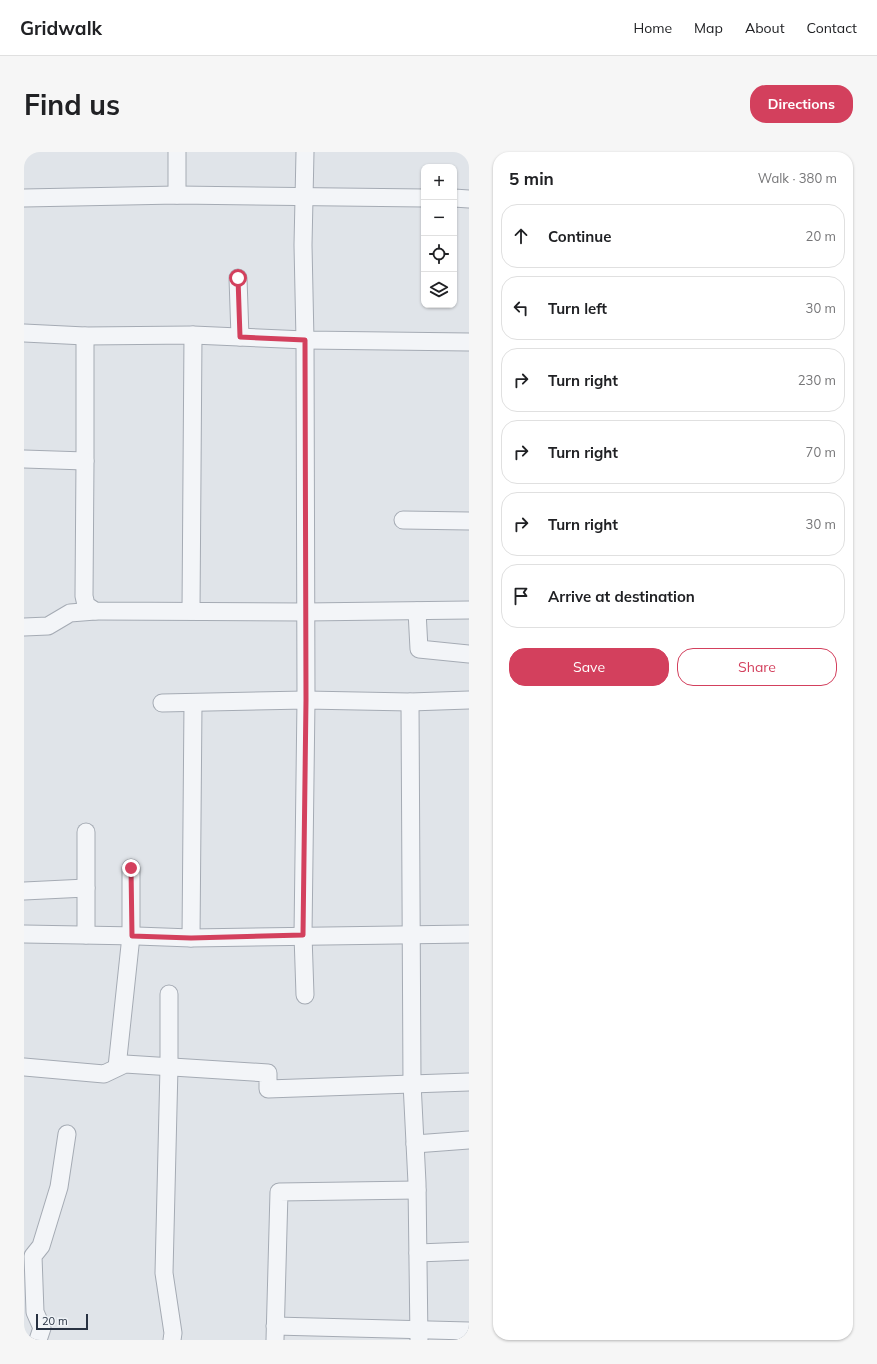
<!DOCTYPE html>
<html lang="en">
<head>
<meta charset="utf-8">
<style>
  :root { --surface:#fff; --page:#f6f6f6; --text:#202124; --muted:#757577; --line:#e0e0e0; --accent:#d3405d }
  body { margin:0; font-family:Mulish,sans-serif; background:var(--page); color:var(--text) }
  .controls { position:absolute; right:12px; top:12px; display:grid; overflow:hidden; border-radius:8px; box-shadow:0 1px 3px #0004 }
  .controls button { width:36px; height:36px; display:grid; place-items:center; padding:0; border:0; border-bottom:1px solid var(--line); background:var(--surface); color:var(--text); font:20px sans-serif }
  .scale { position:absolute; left:12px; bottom:10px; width:52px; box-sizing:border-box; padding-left:4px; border:2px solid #283242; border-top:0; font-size:11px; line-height:14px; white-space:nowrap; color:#283242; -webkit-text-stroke:3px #eff3f7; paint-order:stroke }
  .stop { position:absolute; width:12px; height:12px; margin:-9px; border:3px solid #d3405d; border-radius:50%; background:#fff }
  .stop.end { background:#d3405d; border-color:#fff; box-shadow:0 1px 4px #0008 }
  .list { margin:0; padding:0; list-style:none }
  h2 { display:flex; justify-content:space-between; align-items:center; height:52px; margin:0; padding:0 16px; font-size:17px }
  h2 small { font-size:13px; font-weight:400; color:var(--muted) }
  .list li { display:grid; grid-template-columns:26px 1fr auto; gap:12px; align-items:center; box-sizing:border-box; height:64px; margin:0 8px 8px; padding:0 8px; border:1px solid var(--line); border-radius:16px }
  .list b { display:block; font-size:15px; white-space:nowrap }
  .list em { font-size:13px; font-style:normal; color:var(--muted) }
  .actions { display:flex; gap:8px; padding:12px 16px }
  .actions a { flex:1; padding:9px 0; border:1px solid var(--accent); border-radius:16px; text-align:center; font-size:14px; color:var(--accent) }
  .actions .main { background:var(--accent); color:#fff }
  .icon { flex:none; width:22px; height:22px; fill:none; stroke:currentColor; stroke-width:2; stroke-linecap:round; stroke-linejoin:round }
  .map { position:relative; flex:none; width:445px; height:1188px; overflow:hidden; border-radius:16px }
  header { display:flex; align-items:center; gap:24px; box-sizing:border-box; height:56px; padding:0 20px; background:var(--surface); border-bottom:1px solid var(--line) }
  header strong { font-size:19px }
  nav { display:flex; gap:22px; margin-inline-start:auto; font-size:14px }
  .intro { display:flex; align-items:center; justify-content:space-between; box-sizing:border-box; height:96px; padding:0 24px }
  h1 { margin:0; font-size:28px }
  .button { padding:10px 18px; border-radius:16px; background:var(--accent); color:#fff; font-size:14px; font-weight:700 }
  main { display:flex; gap:24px; padding:0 24px }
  aside { flex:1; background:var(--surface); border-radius:16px; box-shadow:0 1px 3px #0004 }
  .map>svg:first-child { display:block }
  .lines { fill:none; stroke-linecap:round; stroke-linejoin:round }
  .minor-casing { stroke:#a5abb4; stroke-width:19 }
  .minor { stroke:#f3f5f8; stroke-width:17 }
  .route { stroke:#d3405d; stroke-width:5 }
</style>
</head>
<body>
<header>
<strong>Gridwalk</strong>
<nav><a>Home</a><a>Map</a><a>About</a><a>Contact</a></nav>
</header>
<div class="intro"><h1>Find us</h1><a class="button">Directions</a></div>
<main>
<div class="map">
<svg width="445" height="1188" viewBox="0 0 445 1188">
  <rect width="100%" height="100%" fill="#e0e4e9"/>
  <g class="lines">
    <defs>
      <g id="minor">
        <path d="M 153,0 L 153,43"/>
        <path d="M 0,46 L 153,43 L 400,46"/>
        <path d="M 430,46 L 445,47"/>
        <path d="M 214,126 L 216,185"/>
        <path d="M 0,181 L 61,184 L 169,183 L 281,188 L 445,190"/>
        <path d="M 61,184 L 61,309 L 60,444 L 62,453 L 71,459 L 281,460 L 445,458"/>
        <path d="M 0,307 L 61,309"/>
        <path d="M 379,368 L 445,369"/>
        <path d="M 167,459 L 169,183"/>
        <path d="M 393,459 L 395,497 L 445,502"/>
        <path d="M 0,475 L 24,474 L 46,461 L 71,459"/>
        <path d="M 386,550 L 388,931 L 393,1031 L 395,1188"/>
        <path d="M 138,551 L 282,548 L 386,550 L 445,548"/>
        <path d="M 0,739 L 62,736"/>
        <path d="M 0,782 L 113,784 L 167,786 L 445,782"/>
        <path d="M 62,783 L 62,680"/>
        <path d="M 167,786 L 169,551"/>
        <path d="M 145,842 L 145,915 L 140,1121 L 149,1181 L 148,1188"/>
        <path d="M 281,843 L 279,783 L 282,548 L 281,188 L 279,93 L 281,0"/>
        <path d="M 0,915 L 80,922 L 101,912 L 244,921 L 244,937 L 445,930"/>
        <path d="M 93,915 L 107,784 L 107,716"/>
        <path d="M 391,992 L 445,988"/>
        <path d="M 394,1101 L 445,1099"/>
        <path d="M 251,1174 L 445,1179"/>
        <path d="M 14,1188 L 18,1176 L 11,1160 L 9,1104 L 17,1094 L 35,1035 L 43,982"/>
        <path d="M 251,1188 L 255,1040 L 393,1038"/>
      </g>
    </defs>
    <use href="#minor" class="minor-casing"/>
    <use href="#minor" class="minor"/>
  </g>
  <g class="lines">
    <path class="route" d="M 107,716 L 108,784 L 167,786 L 279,783 L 282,548 L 281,188 L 216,185 L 214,126"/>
  </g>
</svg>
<div class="controls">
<button>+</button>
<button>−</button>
<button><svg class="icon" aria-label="locate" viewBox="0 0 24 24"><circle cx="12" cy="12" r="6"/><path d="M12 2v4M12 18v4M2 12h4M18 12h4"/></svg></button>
<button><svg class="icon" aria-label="layers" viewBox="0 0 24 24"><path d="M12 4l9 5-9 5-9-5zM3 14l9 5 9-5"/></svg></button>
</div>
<div class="scale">20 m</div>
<div class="stop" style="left:214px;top:126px"></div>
<div class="stop end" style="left:107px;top:716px"></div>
</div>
<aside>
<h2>5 min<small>Walk · 380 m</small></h2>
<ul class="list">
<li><svg class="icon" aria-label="ahead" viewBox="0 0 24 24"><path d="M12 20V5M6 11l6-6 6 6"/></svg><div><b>Continue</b></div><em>20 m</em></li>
<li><svg class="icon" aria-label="left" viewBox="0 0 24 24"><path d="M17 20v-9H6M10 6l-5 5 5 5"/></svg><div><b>Turn left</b></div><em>30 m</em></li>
<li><svg class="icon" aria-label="right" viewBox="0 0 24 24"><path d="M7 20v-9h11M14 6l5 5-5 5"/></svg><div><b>Turn right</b></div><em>230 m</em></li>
<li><svg class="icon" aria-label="right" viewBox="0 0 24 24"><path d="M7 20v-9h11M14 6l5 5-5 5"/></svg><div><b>Turn right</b></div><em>70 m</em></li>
<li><svg class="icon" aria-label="right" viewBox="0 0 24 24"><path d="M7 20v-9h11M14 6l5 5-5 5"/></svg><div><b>Turn right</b></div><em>30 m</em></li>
<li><svg class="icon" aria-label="arrive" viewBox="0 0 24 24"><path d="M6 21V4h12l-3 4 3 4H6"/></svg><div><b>Arrive at destination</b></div></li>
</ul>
<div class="actions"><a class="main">Save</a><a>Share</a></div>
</aside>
</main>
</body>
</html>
